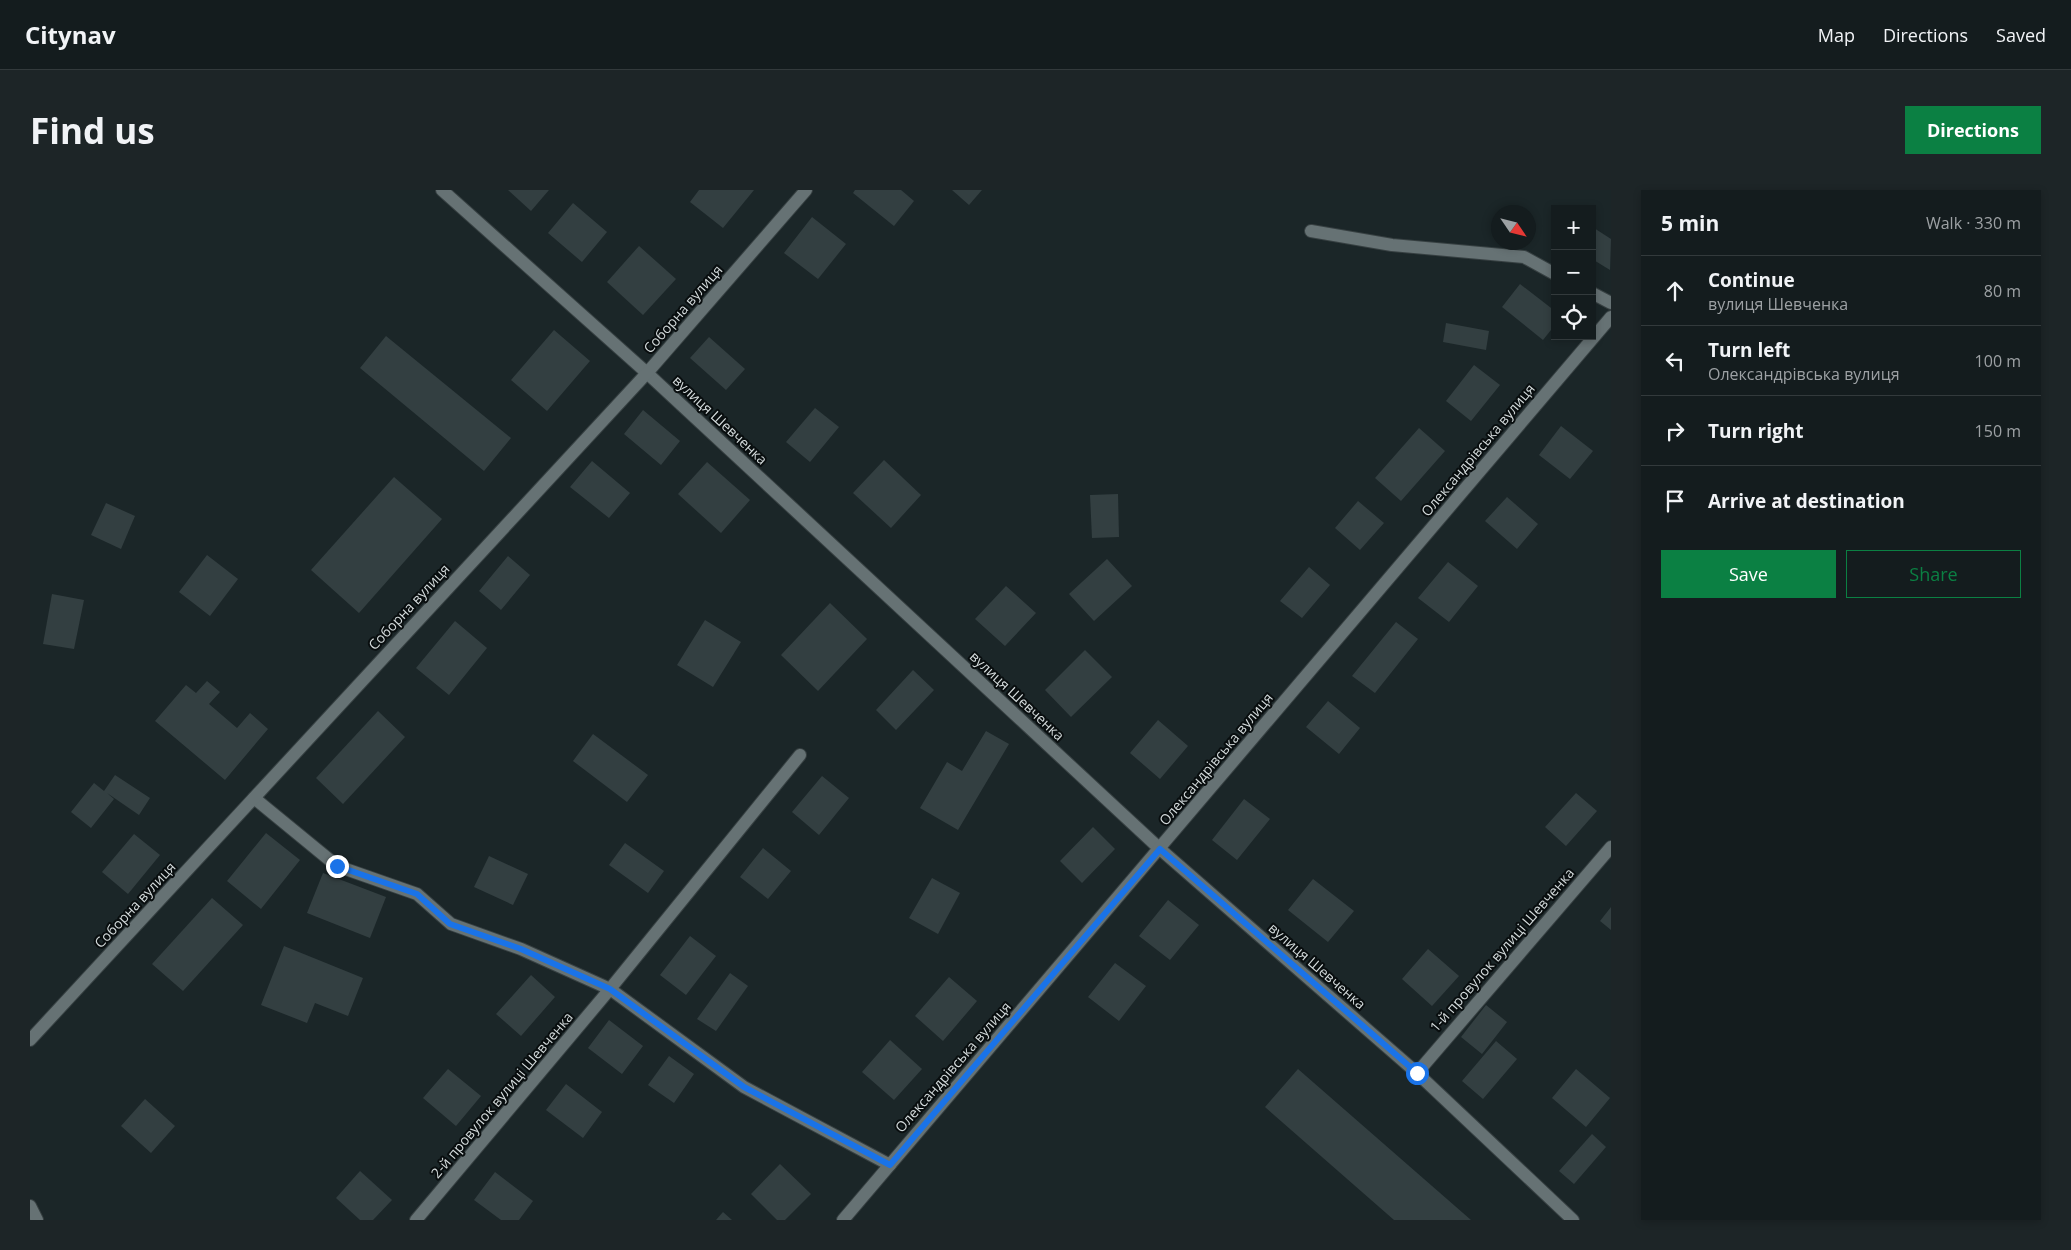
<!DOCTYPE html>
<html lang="en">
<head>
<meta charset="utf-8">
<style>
  :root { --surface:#141c1e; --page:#1d2527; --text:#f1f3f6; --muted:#9da1a4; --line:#333a3c; --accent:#0b8043 }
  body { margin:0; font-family:"Open Sans",sans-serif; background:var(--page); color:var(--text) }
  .controls { position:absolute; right:15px; top:15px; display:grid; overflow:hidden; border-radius:0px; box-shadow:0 2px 8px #0003 }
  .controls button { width:45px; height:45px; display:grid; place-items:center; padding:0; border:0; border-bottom:1px solid var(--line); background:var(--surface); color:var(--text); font:25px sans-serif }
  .compass { position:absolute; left:1461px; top:15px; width:45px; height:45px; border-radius:50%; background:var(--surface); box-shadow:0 2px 8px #0003; rotate:125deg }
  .stop { position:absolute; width:15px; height:15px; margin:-11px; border:4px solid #1a73e8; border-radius:50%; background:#fff }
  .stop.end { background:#1a73e8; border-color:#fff; box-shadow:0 1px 5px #0008 }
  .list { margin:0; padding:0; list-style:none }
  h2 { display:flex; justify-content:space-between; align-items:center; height:65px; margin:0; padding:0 20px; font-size:21px }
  h2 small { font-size:16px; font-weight:400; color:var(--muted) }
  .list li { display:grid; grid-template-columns:32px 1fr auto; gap:15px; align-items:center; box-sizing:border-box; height:70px; padding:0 20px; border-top:1px solid var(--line) }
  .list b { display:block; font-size:19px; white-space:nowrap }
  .list p { margin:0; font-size:16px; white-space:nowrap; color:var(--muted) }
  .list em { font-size:16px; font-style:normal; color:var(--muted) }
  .actions { display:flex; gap:10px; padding:15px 20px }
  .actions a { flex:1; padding:11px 0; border:1px solid var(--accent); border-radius:0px; text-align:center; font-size:18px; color:var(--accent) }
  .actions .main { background:var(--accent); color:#fff }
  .icon { flex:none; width:28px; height:28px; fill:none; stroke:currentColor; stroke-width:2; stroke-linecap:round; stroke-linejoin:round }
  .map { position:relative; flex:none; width:1581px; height:1030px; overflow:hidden; border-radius:0px }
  header { display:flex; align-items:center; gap:30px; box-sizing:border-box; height:70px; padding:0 25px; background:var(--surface); border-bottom:1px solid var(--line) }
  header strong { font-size:24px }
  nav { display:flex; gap:28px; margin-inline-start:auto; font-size:18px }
  .intro { display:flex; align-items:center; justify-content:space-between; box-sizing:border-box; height:120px; padding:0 30px }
  h1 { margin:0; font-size:35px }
  .button { padding:12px 22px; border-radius:0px; background:var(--accent); color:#fff; font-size:18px; font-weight:700 }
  main { display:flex; gap:30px; padding:0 30px }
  aside { flex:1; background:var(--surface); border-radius:0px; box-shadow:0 2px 8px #0003 }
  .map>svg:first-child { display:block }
  .building { fill:#333f41 }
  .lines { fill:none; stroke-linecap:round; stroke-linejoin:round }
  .service-casing { stroke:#374042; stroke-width:14 }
  .minor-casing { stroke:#374042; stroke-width:14 }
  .secondary-casing { stroke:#374042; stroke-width:14 }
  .service { stroke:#667274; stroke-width:12 }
  .minor { stroke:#667274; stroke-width:12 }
  .secondary { stroke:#667274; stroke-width:12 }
  .route { stroke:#1a73e8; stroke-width:6 }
  .labels { text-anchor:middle; stroke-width:4; stroke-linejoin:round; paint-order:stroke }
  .street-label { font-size:14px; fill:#d4dbdc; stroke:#090e0f }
</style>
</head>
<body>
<header>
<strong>Citynav</strong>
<nav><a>Map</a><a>Directions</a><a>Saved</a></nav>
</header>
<div class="intro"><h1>Find us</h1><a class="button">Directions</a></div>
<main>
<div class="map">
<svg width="1581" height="1030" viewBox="0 0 1581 1030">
  <rect width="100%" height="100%" fill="#1b2628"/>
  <g class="building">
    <path d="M 478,0 L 519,0 L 501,21 Z"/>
    <path d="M 669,0 L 724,0 L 693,38 L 660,12 Z"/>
    <path d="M 825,0 L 871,0 L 884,11 L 864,36 L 823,3 Z"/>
    <path d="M 922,0 L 952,0 L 939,15 Z"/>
    <path d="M 543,13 L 577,42 L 552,72 L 518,43 Z"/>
    <path d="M 782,27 L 816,54 L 788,89 L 754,63 Z"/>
    <path d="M 1564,38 L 1581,49 L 1580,80 L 1562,69 L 1562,42 Z"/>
    <path d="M 609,56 L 646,89 L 613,125 L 577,92 Z"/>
    <path d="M 1490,94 L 1525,121 L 1525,135 L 1513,150 L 1472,117 Z"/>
    <path d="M 1416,133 L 1459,141 L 1456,160 L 1413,152 Z"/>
    <path d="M 524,140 L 560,171 L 517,221 L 481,190 Z"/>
    <path d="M 356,146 L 481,248 L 454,281 L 330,178 Z"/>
    <path d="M 679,147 L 715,179 L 696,200 L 660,168 Z"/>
    <path d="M 1444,175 L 1470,195 L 1441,231 L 1416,211 Z"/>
    <path d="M 785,218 L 809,237 L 780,272 L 756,252 Z"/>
    <path d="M 613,220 L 650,251 L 631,275 L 594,244 Z"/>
    <path d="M 1531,236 L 1563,261 L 1540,289 L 1509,265 Z"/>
    <path d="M 1389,238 L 1415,261 L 1371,311 L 1345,288 Z"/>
    <path d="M 854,270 L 891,305 L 861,338 L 823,303 Z"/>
    <path d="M 562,271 L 600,303 L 579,328 L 540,297 Z"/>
    <path d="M 677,272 L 720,310 L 691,343 L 648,304 Z"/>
    <path d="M 364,287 L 412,329 L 329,423 L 281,380 Z"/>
    <path d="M 1088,304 L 1089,347 L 1062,348 L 1060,305 Z"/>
    <path d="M 1477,307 L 1508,334 L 1487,359 L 1455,331 Z"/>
    <path d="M 1328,311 L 1354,333 L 1330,360 L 1305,338 Z"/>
    <path d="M 76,313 L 105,326 L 91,359 L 61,345 Z"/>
    <path d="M 177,365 L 208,389 L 180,426 L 149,402 Z"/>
    <path d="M 478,366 L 500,385 L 471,420 L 449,401 Z"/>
    <path d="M 1077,369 L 1102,396 L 1064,431 L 1039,404 Z"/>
    <path d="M 1418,372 L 1448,396 L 1419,432 L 1388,408 Z"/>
    <path d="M 1279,377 L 1300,395 L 1272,428 L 1250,411 Z"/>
    <path d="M 976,396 L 1006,423 L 975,456 L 945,429 Z"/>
    <path d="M 22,404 L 54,410 L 44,459 L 13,454 Z"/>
    <path d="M 800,413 L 837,449 L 788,501 L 751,465 Z"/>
    <path d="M 675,430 L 711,452 L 683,497 L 647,475 Z"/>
    <path d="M 425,431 L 457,458 L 419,505 L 386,478 Z"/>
    <path d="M 1366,432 L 1388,449 L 1345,503 L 1322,486 Z"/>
    <path d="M 1055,460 L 1082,487 L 1041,527 L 1015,500 Z"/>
    <path d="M 883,480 L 904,500 L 866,540 L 846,520 Z"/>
    <path d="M 177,491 L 190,502 L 179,514 L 207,538 L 220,523 L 238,539 L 195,590 L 125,531 L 156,495 L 166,503 Z"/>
    <path d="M 1298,511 L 1330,538 L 1309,564 L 1276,537 Z"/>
    <path d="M 348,521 L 375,547 L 313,614 L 286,588 Z"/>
    <path d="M 1128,530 L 1158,556 L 1130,589 L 1100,563 Z"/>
    <path d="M 956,541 L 979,554 L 928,640 L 890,618 L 917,572 L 932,581 Z"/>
    <path d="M 563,544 L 618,585 L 597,612 L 543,571 Z"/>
    <path d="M 85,585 L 120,608 L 109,625 L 77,603 L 84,609 L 61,638 L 41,622 L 64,593 L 74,601 Z"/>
    <path d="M 792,586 L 819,608 L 789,645 L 762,622 Z"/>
    <path d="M 1546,603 L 1567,621 L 1536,656 L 1515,637 Z"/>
    <path d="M 1214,609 L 1240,629 L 1207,670 L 1182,650 Z"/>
    <path d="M 1063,637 L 1085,659 L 1052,693 L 1030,671 Z"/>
    <path d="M 236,643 L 270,670 L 231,719 L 197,691 Z"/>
    <path d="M 104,644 L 130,665 L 98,704 L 72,682 Z"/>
    <path d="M 595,653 L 634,681 L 618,703 L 579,675 Z"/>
    <path d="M 733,658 L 761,681 L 738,709 L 710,687 Z"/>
    <path d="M 459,666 L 498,684 L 483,715 L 444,697 Z"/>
    <path d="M 293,683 L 356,707 L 340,748 L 277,723 Z"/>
    <path d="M 902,688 L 930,703 L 908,744 L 879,728 Z"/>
    <path d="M 1283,689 L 1324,721 L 1298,752 L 1258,720 Z"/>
    <path d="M 182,708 L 213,735 L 153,801 L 122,774 Z"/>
    <path d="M 1138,710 L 1169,735 L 1140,770 L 1109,746 Z"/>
    <path d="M 1581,717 L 1581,740 L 1570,731 Z"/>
    <path d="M 660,746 L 686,766 L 656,805 L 630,785 Z"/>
    <path d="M 254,756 L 333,788 L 318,826 L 285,813 L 277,833 L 231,815 Z"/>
    <path d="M 1398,759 L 1429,786 L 1402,816 L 1372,789 Z"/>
    <path d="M 1085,773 L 1116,796 L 1089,831 L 1058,807 Z"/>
    <path d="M 700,783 L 718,796 L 686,841 L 667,829 Z"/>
    <path d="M 501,785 L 525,807 L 491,846 L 466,824 Z"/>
    <path d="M 919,787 L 947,811 L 913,851 L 885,826 Z"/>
    <path d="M 1456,815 L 1477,832 L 1452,864 L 1431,847 Z"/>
    <path d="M 579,830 L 613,856 L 592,884 L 558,858 Z"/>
    <path d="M 860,850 L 892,879 L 864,910 L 832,882 Z"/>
    <path d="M 1466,851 L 1487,869 L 1453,909 L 1432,891 Z"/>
    <path d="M 639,866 L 664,884 L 644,913 L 618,895 Z"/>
    <path d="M 418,879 L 451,906 L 426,936 L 393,908 Z"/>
    <path d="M 1268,879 L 1441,1030 L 1364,1030 L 1235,917 Z"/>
    <path d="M 1546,879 L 1580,908 L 1556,937 L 1522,908 Z"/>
    <path d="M 536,894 L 572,922 L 553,948 L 516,920 Z"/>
    <path d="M 115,909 L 145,936 L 121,963 L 91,936 Z"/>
    <path d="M 1562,944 L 1576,957 L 1544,994 L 1529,981 Z"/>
    <path d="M 750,974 L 781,1004 L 755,1030 L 747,1030 L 721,1004 Z"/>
    <path d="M 330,981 L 362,1010 L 343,1030 L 330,1030 L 306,1008 Z"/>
    <path d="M 465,982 L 503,1011 L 489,1030 L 471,1030 L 444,1010 Z"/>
    <path d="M 693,1022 L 702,1030 L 686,1030 Z"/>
  </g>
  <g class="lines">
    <defs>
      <g id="service">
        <path d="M 1281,41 L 1362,55 L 1494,67 L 1525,84"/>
        <path d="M 1562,103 L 1581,113"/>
      </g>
      <g id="minor">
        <path d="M 412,0 L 617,183 L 1130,659 L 1387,883 L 1543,1030"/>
        <path d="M 224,608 L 307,676 L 387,704 L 421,734 L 491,759 L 580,799 L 714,897 L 860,975"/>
        <path d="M 0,850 L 617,183 L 776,0"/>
        <path d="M 1387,883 L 1581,657"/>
        <path d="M 0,1016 L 7,1030"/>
        <path d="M 386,1030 L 580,799 L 770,565"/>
      </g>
      <path id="secondary" d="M 813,1030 L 1581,127"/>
    </defs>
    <use href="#service" class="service-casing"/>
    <use href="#minor" class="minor-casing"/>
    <use href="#secondary" class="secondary-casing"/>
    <use href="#service" class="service"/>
    <use href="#minor" class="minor"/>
    <use href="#secondary" class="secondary"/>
  </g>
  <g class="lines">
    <path class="route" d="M 307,676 L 387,704 L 420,734 L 491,759 L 580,799 L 714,897 L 860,975 L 1130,659 L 1387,883"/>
  </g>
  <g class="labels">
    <g class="street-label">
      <text transform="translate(653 119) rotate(-49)" y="5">Соборна вулиця</text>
      <text transform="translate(690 230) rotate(43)" y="5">вулиця Шевченка</text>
      <text transform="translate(1448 260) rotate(-50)" y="5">Олександрівська вулиця</text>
      <text transform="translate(379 417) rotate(-47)" y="5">Соборна вулиця</text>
      <text transform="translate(987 506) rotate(43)" y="5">вулиця Шевченка</text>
      <text transform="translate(1186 569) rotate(-50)" y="5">Олександрівська вулиця</text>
      <text transform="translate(105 715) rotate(-47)" y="5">Соборна вулиця</text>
      <text transform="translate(1472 760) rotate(-49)" y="5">1-й провулок вулиці Шевченка</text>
      <text transform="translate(1287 776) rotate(41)" y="5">вулиця Шевченка</text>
      <text transform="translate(923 877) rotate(-49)" y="5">Олександрівська вулиця</text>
      <text transform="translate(472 905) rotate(-50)" y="5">2-й провулок вулиці Шевченка</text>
    </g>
  </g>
</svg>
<div class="controls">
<button>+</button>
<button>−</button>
<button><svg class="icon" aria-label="locate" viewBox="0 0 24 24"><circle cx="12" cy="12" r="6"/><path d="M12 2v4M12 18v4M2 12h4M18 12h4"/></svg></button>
</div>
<svg class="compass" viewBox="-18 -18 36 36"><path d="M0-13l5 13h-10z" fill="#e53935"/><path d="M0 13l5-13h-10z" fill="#9da1a4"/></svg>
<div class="stop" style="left:1387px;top:883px"></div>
<div class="stop end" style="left:307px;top:676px"></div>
</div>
<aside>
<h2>5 min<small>Walk · 330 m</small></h2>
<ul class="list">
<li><svg class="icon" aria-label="ahead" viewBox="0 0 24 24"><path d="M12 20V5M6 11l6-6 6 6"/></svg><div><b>Continue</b><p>вулиця Шевченка</p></div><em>80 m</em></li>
<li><svg class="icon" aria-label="left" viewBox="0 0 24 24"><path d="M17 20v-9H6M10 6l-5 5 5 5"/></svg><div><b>Turn left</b><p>Олександрівська вулиця</p></div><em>100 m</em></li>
<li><svg class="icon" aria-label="right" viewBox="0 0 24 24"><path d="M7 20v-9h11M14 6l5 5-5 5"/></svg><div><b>Turn right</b></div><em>150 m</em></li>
<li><svg class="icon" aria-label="arrive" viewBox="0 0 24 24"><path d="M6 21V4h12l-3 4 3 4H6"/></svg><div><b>Arrive at destination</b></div></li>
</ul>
<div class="actions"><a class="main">Save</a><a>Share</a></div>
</aside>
</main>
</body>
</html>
